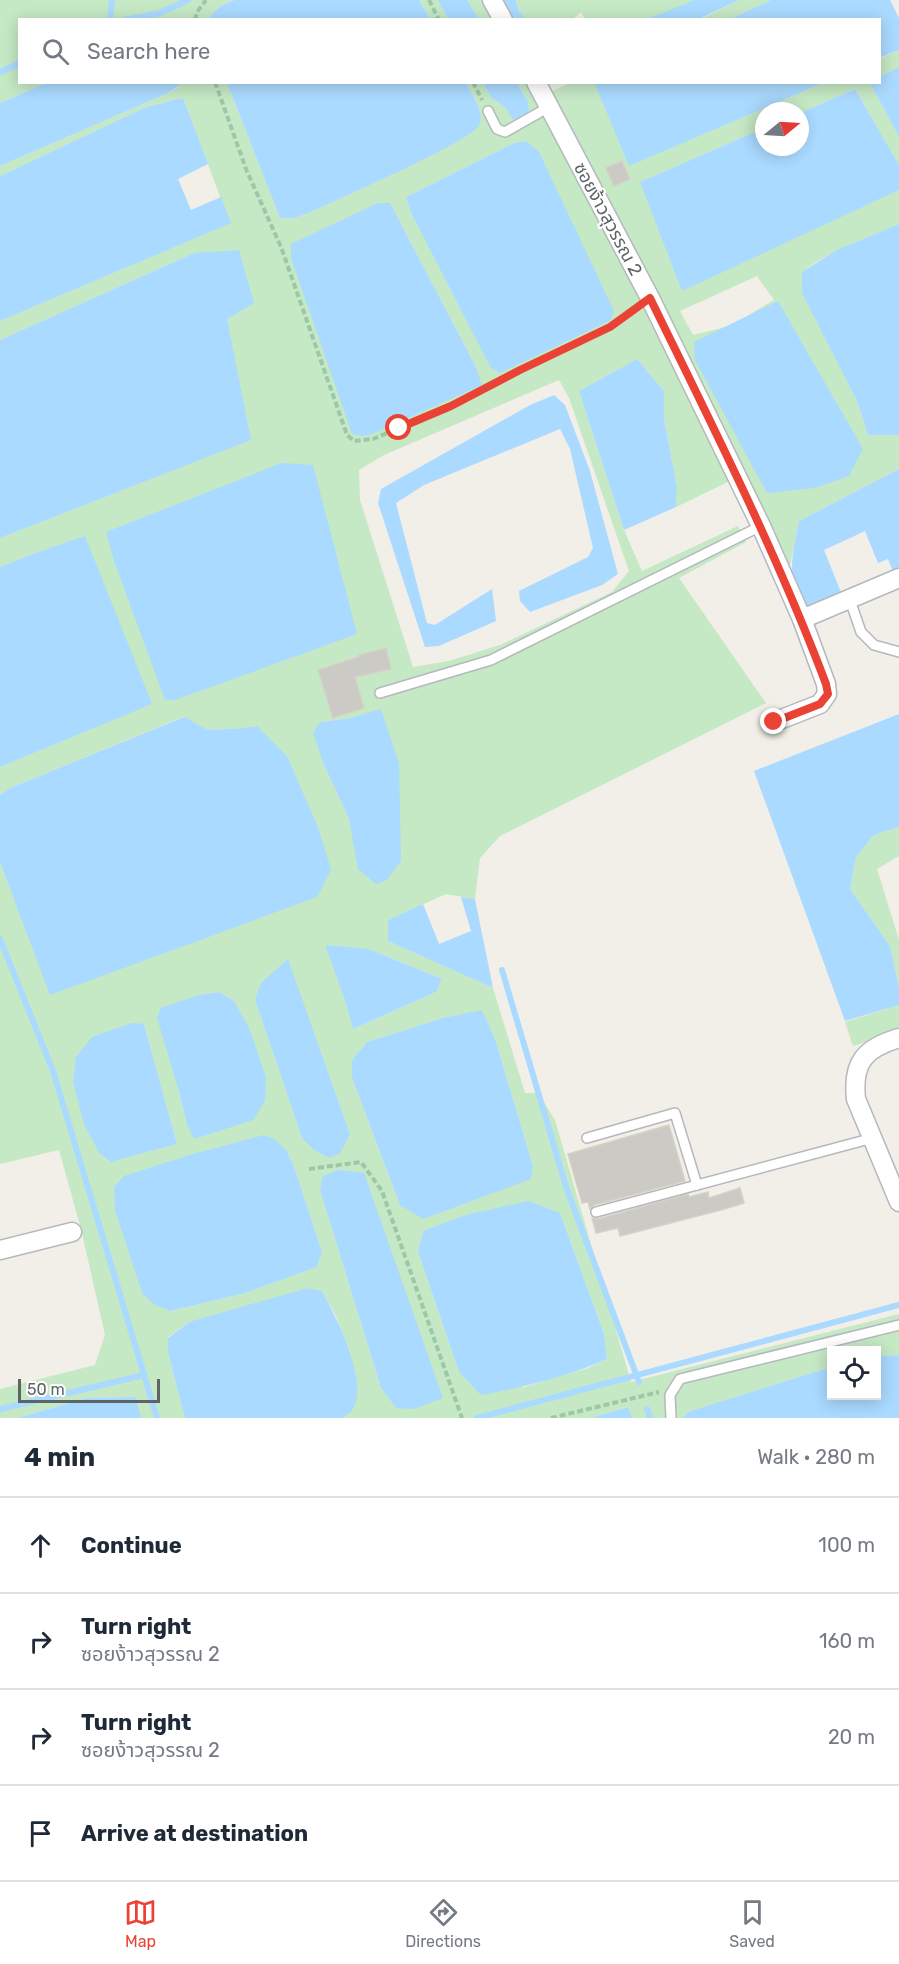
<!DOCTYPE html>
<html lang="en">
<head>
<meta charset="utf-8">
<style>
  :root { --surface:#fff; --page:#f2f2f3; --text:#1f2937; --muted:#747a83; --line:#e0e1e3; --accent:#ea4335 }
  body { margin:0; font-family:Rubik,"Noto Sans Thai",sans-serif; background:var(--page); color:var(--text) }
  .controls { position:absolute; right:18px; bottom:18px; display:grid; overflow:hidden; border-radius:0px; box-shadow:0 3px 15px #0003 }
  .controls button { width:54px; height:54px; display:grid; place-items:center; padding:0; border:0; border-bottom:2px solid var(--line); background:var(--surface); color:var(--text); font:30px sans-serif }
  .compass { position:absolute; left:755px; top:102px; width:54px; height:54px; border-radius:50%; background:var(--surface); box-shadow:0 3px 15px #0003; rotate:72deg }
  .scale { position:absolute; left:18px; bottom:15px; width:142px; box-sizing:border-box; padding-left:6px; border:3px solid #5f6368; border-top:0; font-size:16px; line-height:21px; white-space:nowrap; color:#5f6368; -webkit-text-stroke:4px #fff; paint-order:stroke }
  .stop { position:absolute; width:18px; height:18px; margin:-14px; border:4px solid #ea4335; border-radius:50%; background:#fff }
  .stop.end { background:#ea4335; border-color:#fff; box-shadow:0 2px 6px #0008 }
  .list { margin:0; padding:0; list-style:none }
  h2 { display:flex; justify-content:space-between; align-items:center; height:78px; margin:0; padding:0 24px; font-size:26px }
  h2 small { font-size:20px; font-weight:400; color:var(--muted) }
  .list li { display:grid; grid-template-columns:39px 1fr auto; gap:18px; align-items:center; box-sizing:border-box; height:96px; padding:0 24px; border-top:2px solid var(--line) }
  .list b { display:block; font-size:22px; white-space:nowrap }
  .list p { margin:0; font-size:20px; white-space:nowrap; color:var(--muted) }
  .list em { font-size:20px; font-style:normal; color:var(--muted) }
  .icon { flex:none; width:33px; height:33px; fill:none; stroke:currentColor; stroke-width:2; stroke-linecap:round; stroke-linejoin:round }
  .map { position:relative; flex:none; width:899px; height:1418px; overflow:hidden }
  .search { position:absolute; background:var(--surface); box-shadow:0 3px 15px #0003; left:18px; right:18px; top:18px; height:66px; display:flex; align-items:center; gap:15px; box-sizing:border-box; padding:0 21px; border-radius:0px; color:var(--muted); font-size:22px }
  .sheet { height:462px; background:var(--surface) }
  nav { display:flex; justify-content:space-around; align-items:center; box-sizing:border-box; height:84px; border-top:2px solid var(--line); background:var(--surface); font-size:16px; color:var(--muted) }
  nav a { display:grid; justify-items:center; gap:3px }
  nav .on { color:var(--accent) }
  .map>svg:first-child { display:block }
  .green { fill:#c5e8c5; fill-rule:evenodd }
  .water { fill:#aadaff }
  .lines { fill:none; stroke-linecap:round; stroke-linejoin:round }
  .stream { stroke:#aadaff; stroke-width:6 }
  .building { fill:#cccac5; stroke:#d6d1c6; stroke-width:1.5 }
  .service-casing { stroke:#b5b8bc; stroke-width:12 }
  .minor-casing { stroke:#b5b8bc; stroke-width:21 }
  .path { stroke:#9cc7a9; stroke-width:4; stroke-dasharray:6 3; stroke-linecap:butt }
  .service { stroke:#fff; stroke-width:9 }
  .minor { stroke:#fff; stroke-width:18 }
  .route { stroke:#ea4335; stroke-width:8 }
  .labels { text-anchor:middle; stroke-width:4.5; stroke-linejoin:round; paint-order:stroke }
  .street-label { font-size:18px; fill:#5f6368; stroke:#fff }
</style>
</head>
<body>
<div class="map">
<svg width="899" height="1418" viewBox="0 0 899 1418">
  <rect width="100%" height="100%" fill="#f1efe8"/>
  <g class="green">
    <path d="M 0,0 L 233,0 C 224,4 213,9 209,19 L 20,20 L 20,82 L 46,83 L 0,103 Z"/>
    <path d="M 419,0 L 438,0 L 448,19 L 430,19 Z"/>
    <path d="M 467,0 L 481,0 L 492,19 L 479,19 Z"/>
    <path d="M 516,0 L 694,0 L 648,20 L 585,19 L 581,12 L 573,19 L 525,19 L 519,11 Z"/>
    <path d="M 739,0 L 771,0 L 730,19 L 699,20 Z"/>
    <path d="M 899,50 L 899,67 L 880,77 L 880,59 Z"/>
    <path d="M 177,83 L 227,83 L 280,218 L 295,218 L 311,212 C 336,200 471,142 478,125 C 485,110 472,95 466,83 L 483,83 L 491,97 L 506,108 L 528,102 L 517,83 L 525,83 L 665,344 L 728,482 L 676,507 L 677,487 L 664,419 L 664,391 L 637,359 L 579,391 L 624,530 L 642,571 L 738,526 L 746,542 L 679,578 L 766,703 L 500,836 L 480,858 L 475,899 L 446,894 L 388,920 L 388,941 L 493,988 L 525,1093 L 538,1093 L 555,1120 L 631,1382 L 899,1314 L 899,1355 L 877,1356 L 876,1350 L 832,1350 L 831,1367 L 690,1411 L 682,1418 L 632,1418 L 628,1407 L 591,1418 L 342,1418 L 353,1410 L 350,1352 L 335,1314 L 322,1291 L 189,1322 L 168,1337 L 168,1353 L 185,1418 L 141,1418 L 136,1397 L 87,1398 L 17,1418 L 0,1418 L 0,1389 L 95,1365 L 105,1335 L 81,1229 L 59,1150 L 0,1164 L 0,862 L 51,995 L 257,726 L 243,728 L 208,730 L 183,717 L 10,788 L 0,795 L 0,767 L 151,704 L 85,537 L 32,554 L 0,567 L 0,538 L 250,440 L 194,253 L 0,340 L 0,321 L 230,223 L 183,98 L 146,107 L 0,176 L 0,166 L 166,94 L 179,87 ZM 526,141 L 492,368 L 410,211 L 406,197 L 514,143 ZM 390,203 L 475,365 L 481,385 ZM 559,380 L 569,398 L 629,571 L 612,592 L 500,645 L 449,661 L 413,667 L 360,500 L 359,470 L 384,455 ZM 381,710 L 359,869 L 349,819 L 324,765 L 320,722 L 351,718 ZM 369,949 L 442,979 L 436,992 L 353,1029 L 343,994 ZM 219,992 L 234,1001 L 187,1125 L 178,1088 L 199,995 ZM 255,1000 L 309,1019 L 350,1134 L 302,1138 ZM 482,1011 L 495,1039 L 533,1166 L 531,1178 L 455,1206 L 400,1205 L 352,1078 L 352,1060 L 367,1042 L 443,1018 ZM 144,1024 L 177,1144 L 109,1162 L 100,1154 ZM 286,1150 L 294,1166 L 322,1252 L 317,1267 L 245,1293 L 172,1311 ZM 320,1190 L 396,1408 L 381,1388 ZM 560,1213 L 604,1334 L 607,1359 L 588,1368 L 524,1387 L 459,1372 L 418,1250 L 423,1231 Z"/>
    <path d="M 570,83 L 598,83 L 596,84 L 629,165 L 823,83 L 870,83 L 899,137 L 899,165 L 855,89 L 800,113 L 800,111 L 764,111 L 764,128 L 640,182 L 875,201 L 899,190 L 899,224 C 866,239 831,250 802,272 L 802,292 L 857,401 L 868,435 L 899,435 L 899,469 L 799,521 L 790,566 L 741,473 L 550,92 ZM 757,276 L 774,300 L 730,326 L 693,335 L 680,311 ZM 711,335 L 767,493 L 694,342 Z"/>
    <path d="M 899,827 L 899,856 L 877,869 L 899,940 L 899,988 L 890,946 L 850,889 L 856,857 L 874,835 Z"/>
    <path d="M 899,1005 L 899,1031 L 853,1046 L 845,1022 Z"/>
  </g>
  <g class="water">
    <path d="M 234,0 L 419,0 L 430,19 L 209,19 C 213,9 224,4 234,0 Z"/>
    <path d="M 438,0 L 467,0 L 479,19 L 448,19 Z"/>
    <path d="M 501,0 L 516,0 L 519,11 L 525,19 L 511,19 Z"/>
    <path d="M 694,0 L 739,0 L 699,19 L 648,19 Z"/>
    <path d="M 771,0 L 890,0 L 899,18 L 899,50 L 880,58 L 880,20 L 730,19 Z"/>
    <path d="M 899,67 L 899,137 L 870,83 L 880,82 L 880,77 Z"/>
    <path d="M 177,82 L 179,86 L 166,94 L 0,166 L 0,103 L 46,83 Z"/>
    <path d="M 227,83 L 466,83 C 472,95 485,111 479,125 C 471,142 336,200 311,212 L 295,218 L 280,218 Z"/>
    <path d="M 483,83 L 517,83 L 528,102 L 529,113 L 513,120 L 506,108 L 491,97 Z"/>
    <path d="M 598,83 L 598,82 L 823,83 L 629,166 L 595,84 Z"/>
    <path d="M 855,89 L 899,165 L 899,190 L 682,291 L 640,182 L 764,128 L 764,147 L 800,147 L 800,113 Z"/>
    <path d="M 183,98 L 208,164 L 178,179 L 191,210 L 221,197 L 231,223 L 0,321 L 0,176 L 146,107 Z"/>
    <path d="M 526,141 L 539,152 L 614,311 L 611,320 L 500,373 L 491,368 L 410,211 L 406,197 L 514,143 Z"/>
    <path d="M 378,203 L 390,203 L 475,365 L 482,385 L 372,434 L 362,436 L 352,434 L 291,258 L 291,244 Z"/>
    <path d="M 899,224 L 899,435 L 868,435 L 857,401 L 802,293 L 802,272 L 837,250 Z"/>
    <path d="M 239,250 L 254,303 L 227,319 L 251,440 L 0,538 L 0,340 L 194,253 Z"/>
    <path d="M 778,301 L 863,449 L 849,476 L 815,488 L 767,493 L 695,360 L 694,342 Z"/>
    <path d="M 637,359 L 664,391 L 664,419 L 677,487 L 676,507 L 624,530 L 579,391 Z"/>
    <path d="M 554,395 L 565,405 L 590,471 L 618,574 L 602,585 L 530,612 L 520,601 L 519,591 L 588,557 L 593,548 L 570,449 L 560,429 L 424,485 L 396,503 L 427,623 L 435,625 L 492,589 L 496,621 L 439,646 L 425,647 L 378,503 L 381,489 L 530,405 Z"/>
    <path d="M 282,463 L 313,465 L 357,634 L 175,700 L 165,700 L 114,561 L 106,532 Z"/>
    <path d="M 899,469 L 899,571 L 894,574 L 888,559 L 878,563 L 865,531 L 824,550 L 842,595 L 809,607 C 782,588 794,548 799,521 Z"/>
    <path d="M 85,536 L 152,704 L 0,767 L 0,567 L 32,554 Z"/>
    <path d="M 381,709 L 399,763 L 401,861 L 387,880 L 376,884 L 358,869 L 349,819 L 324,765 L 313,733 L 320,722 L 351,718 Z"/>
    <path d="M 899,714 L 899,827 L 874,835 L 856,857 L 850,889 L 890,946 L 899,988 L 899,1005 L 845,1021 L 754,771 Z"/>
    <path d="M 184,717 L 208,730 L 243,728 L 257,726 L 287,756 L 319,830 L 331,870 L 317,897 L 50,995 L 0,862 L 0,795 L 10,788 Z"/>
    <path d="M 461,897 L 475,899 L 493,988 L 388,941 L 388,920 L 423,904 L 439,944 L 471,931 Z"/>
    <path d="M 325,945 L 369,949 L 442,979 L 436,992 L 353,1029 L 343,994 Z"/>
    <path d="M 288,959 L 350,1134 L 340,1153 L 329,1158 L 313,1149 L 302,1138 L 255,1000 L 261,983 Z"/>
    <path d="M 219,992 L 234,1001 L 249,1028 L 266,1077 L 265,1101 L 253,1120 L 194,1139 L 187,1125 L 178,1088 L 157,1018 L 161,1008 L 199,995 Z"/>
    <path d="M 482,1010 L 495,1039 L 533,1166 L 531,1179 L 423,1219 L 400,1205 L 352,1078 L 352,1060 L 367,1042 L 443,1018 Z"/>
    <path d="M 132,1023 L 144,1024 L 177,1144 L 110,1162 L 100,1154 L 84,1124 L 73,1082 L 76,1057 L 92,1037 Z"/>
    <path d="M 264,1135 L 276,1140 L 286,1150 L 294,1166 L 322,1252 L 317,1267 L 245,1293 L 171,1311 L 155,1305 L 142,1293 L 115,1210 L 114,1187 L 124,1176 L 193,1154 Z"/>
    <path d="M 339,1170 L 364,1173 L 443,1398 L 414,1409 L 396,1408 L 381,1388 L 320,1190 L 323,1176 Z"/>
    <path d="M 528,1201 L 560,1213 L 604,1334 L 607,1359 C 567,1377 524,1387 481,1395 L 459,1372 L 418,1251 L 423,1231 L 466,1215 Z"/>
    <path d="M 308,1288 L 322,1291 C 336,1316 369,1382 353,1409 C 351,1413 345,1416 342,1418 L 185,1418 L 168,1353 L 168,1338 L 189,1322 Z"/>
    <path d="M 899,1355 L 899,1418 L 682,1418 L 690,1411 L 831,1367 L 832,1396 L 876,1396 L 877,1356 Z"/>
    <path d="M 136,1397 L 141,1418 L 17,1418 L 87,1398 Z"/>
    <path d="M 628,1407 L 632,1418 L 591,1418 Z"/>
  </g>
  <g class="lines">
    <g class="stream">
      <path d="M 110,20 L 112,0"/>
      <path d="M 124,20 L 160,13 L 188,0"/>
      <path d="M 0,72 L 20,63"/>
      <path d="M 0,939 L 53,1071 L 157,1418"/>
      <path d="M 502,970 L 567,1190 L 639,1382"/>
      <path d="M 0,1409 L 144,1375"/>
      <path d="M 647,1409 L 650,1418"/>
      <path d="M 477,1418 L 899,1305"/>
    </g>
  </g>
  <g class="building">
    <path d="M 622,161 L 630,179 L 614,186 L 606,168 Z"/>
    <path d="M 386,648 L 391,669 L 355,677 L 364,708 L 333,718 L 318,670 L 359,657 L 359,655 Z"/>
    <path d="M 669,1125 L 685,1181 L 594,1205 L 590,1209 L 588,1202 L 582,1203 L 568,1154 Z"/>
    <path d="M 740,1188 L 744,1203 L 721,1210 L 620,1236 L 618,1228 L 596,1233 L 592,1218 L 598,1219 L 688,1194 L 689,1197 L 708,1192 L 709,1198 Z"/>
  </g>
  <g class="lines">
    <defs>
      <g id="service">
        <path d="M 488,111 L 497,129 L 505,132 L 549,107"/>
        <path d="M 850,600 L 861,632 L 874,645 L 899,652"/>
        <path d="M 380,693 L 491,660 L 761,526"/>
        <path d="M 587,1138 L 675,1113 L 697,1185"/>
        <path d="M 596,1212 L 873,1138"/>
        <path d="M 671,1418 L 670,1395 L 680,1379 L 899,1325"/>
      </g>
      <g id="minor">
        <path d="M 492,0 L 503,20"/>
        <path d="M 536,82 L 650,298 L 761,526 L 802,619 L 826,684 L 827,694 L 820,704 L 774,722"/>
        <path d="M 802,619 L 899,578"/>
        <path d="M 899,1038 C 865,1048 852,1062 856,1099 L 899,1202"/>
        <path d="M 0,1250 L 72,1232"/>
      </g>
    </defs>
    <use href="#service" class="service-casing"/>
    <use href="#minor" class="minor-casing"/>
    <g class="path">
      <path d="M 429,0 L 439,20"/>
      <path d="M 195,20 L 197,12 L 206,0"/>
      <path d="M 215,82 L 246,169 L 281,247 L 347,435 L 354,441 L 373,439 L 451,406 L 520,370 L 610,327 L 637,307"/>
      <path d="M 473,82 L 482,100"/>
      <path d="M 309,1169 L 361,1162 L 382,1191 L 462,1418"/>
      <path d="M 551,1418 L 659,1392"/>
    </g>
    <use href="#service" class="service"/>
    <use href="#minor" class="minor"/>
  </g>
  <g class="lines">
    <path class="route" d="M 399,428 L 451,406 L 520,370 L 610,327 L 650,298 C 712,425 776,551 826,684 L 828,694 L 820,704 L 774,722"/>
  </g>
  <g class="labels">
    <g class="street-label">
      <text transform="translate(608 219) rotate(62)" y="6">ซอยง้าวสุวรรณ 2</text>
    </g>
  </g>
</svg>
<div class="controls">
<button><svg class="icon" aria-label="locate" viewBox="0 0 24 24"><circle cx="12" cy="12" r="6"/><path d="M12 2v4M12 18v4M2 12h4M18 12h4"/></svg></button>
</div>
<svg class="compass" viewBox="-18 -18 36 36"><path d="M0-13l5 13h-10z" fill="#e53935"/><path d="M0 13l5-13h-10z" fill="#747a83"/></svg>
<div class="scale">50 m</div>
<div class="stop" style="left:399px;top:428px"></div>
<div class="stop end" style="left:774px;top:722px"></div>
<div class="search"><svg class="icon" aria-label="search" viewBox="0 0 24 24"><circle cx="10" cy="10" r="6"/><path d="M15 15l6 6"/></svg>Search here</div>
</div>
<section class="sheet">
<h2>4 min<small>Walk · 280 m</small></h2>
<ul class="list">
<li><svg class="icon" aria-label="ahead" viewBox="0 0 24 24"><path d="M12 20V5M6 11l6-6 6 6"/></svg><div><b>Continue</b></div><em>100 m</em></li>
<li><svg class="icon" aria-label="right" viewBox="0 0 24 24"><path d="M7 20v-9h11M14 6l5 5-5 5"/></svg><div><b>Turn right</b><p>ซอยง้าวสุวรรณ 2</p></div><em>160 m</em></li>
<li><svg class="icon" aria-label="right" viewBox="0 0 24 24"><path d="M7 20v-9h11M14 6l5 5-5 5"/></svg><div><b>Turn right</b><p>ซอยง้าวสุวรรณ 2</p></div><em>20 m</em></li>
<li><svg class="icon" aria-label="arrive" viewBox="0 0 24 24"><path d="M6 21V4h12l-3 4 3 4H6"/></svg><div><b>Arrive at destination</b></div></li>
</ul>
</section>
<nav>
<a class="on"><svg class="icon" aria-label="map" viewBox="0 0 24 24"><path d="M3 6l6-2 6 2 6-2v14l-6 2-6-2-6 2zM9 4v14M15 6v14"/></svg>Map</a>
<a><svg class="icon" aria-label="directions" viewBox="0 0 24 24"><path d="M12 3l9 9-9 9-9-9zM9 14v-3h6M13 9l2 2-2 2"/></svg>Directions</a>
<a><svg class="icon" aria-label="saved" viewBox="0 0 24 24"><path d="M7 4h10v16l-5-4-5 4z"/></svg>Saved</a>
</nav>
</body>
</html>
